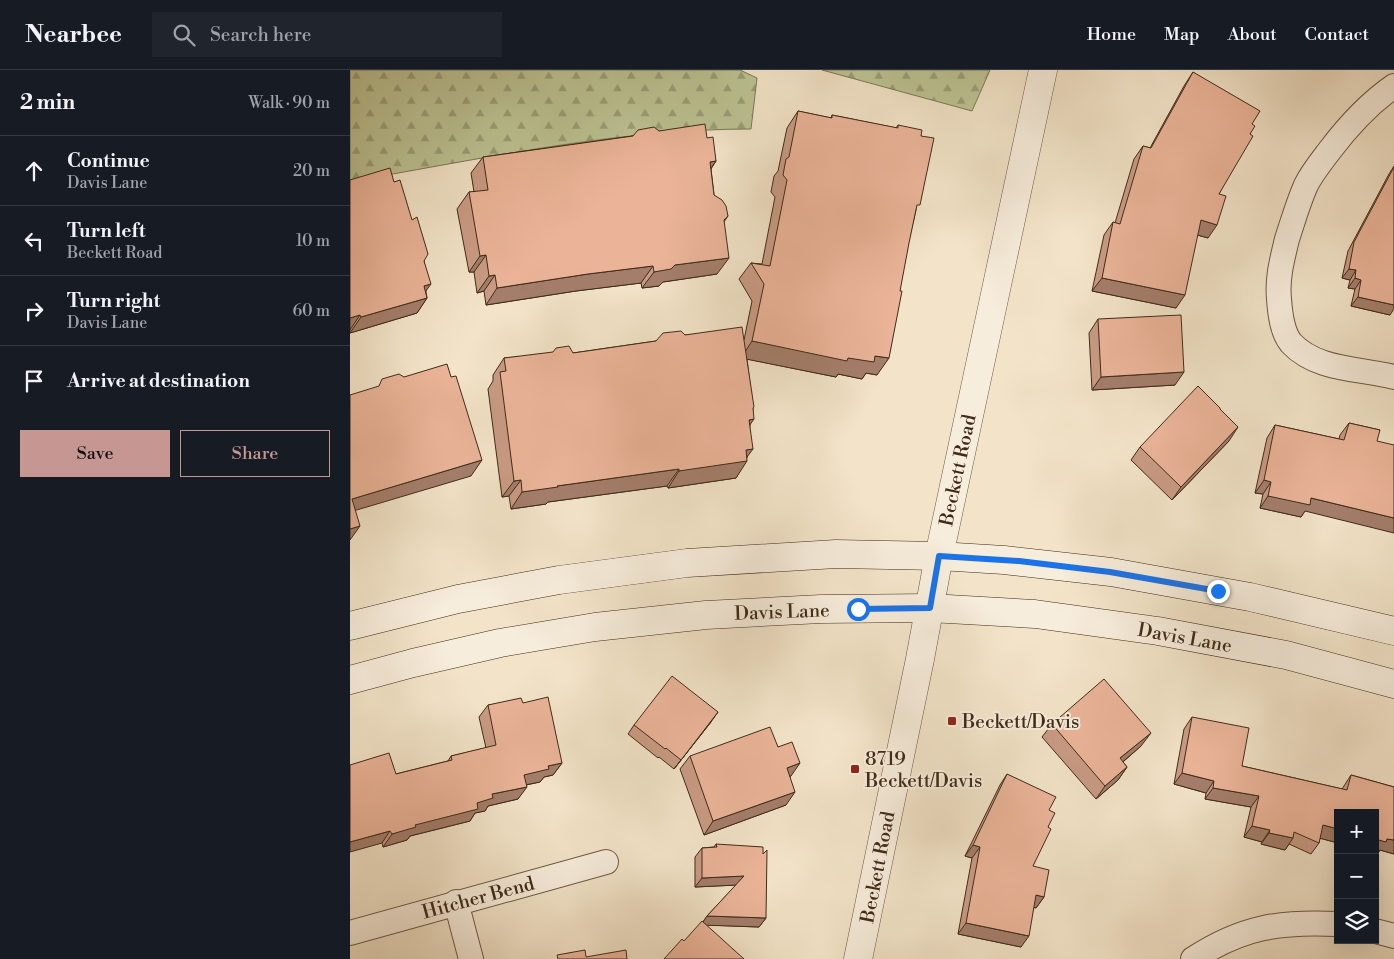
<!DOCTYPE html>
<html lang="en">
<head>
<meta charset="utf-8">
<style>
  :root { --surface:#171b24; --page:#20242c; --text:#f1f3f6; --muted:#9ea1a6; --line:#363941; --accent:#c59692 }
  body { margin:0; font-family:"Libre Bodoni",serif; background:var(--page); color:var(--text) }
  .controls { position:absolute; right:15px; bottom:15px; display:grid; overflow:hidden; border-radius:0px; box-shadow:0 5px 20px #0002 }
  .controls button { width:45px; height:45px; display:grid; place-items:center; padding:0; border:0; border-bottom:1px solid var(--line); background:var(--surface); color:var(--text); font:25px sans-serif }
  .stop { position:absolute; width:15px; height:15px; margin:-11px; border:4px solid #1a73e8; border-radius:50%; background:#fff }
  .stop.end { background:#1a73e8; border-color:#fff; box-shadow:0 1px 5px #0008 }
  .list { margin:0; padding:0; list-style:none }
  h2 { display:flex; justify-content:space-between; align-items:center; height:65px; margin:0; padding:0 20px; font-size:21px }
  h2 small { font-size:16px; font-weight:400; color:var(--muted) }
  .list li { display:grid; grid-template-columns:32px 1fr auto; gap:15px; align-items:center; box-sizing:border-box; height:70px; padding:0 20px; border-top:1px solid var(--line) }
  .list b { display:block; font-size:19px; white-space:nowrap }
  .list p { margin:0; font-size:16px; white-space:nowrap; color:var(--muted) }
  .list em { font-size:16px; font-style:normal; color:var(--muted) }
  .actions { display:flex; gap:10px; padding:15px 20px }
  .actions a { flex:1; padding:11px 0; border:1px solid var(--accent); border-radius:0px; text-align:center; font-size:18px; color:var(--accent) }
  .actions .main { background:var(--accent); color:#111 }
  .icon { flex:none; width:28px; height:28px; fill:none; stroke:currentColor; stroke-width:2; stroke-linecap:round; stroke-linejoin:round }
  .map { position:relative; flex:none; width:1044px; height:889px; overflow:hidden }
  header { display:flex; align-items:center; gap:30px; box-sizing:border-box; height:70px; padding:0 25px; background:var(--surface); border-bottom:1px solid var(--line) }
  header strong { font-size:24px }
  nav { display:flex; gap:28px; margin-inline-start:auto; font-size:18px }
  .search { width:350px; height:45px; background:var(--page); display:flex; align-items:center; gap:12px; box-sizing:border-box; padding:0 18px; border-radius:0px; color:var(--muted); font-size:19px }
  main { display:flex }
  aside { flex:1; background:var(--surface) }
  .map>svg:first-child { display:block }
  .forest { fill:url(#forest-firs); stroke:#7e7856 }
  .lines { fill:none; stroke-linecap:round; stroke-linejoin:round }
  .minor-casing { stroke:#6c5944; stroke-width:26 }
  .tertiary-casing { stroke:#6c5944; stroke-width:29 }
  .secondary-casing { stroke:#3f2b18; stroke-width:29 }
  .minor { stroke:#f7eddc; stroke-width:24 }
  .tertiary { stroke:#f7eddc; stroke-width:28 }
  .secondary { stroke:#f7eddc; stroke-width:28 }
  .wall { fill:#ca9b84; stroke:#3f2b18 }
  .shaded-wall { fill:#a47e6b; stroke:#3f2b18 }
  .building { fill:#ebb499; stroke:#3f2b18 }
  .route { stroke:#1a73e8; stroke-width:6 }
  .poi-dot { fill:#8f2418; stroke:#f7eddc; stroke-width:2 }
  .labels { text-anchor:middle; stroke-width:4; stroke-linejoin:round; paint-order:stroke }
  .street-label { font-size:19px; fill:#3f2b18; stroke:#f7eddc }
  .poi-label { font-size:19px; fill:#3f2b18; stroke:#f7eddc; text-anchor:start }
</style>
</head>
<body>
<header>
<strong>Nearbee</strong>
<div class="search"><svg class="icon" aria-label="search" viewBox="0 0 24 24"><circle cx="10" cy="10" r="6"/><path d="M15 15l6 6"/></svg>Search here</div>
<nav><a>Home</a><a>Map</a><a>About</a><a>Contact</a></nav>
</header>
<main>
<aside>
<h2>2 min<small>Walk · 90 m</small></h2>
<ul class="list">
<li><svg class="icon" aria-label="ahead" viewBox="0 0 24 24"><path d="M12 20V5M6 11l6-6 6 6"/></svg><div><b>Continue</b><p>Davis Lane</p></div><em>20 m</em></li>
<li><svg class="icon" aria-label="left" viewBox="0 0 24 24"><path d="M17 20v-9H6M10 6l-5 5 5 5"/></svg><div><b>Turn left</b><p>Beckett Road</p></div><em>10 m</em></li>
<li><svg class="icon" aria-label="right" viewBox="0 0 24 24"><path d="M7 20v-9h11M14 6l5 5-5 5"/></svg><div><b>Turn right</b><p>Davis Lane</p></div><em>60 m</em></li>
<li><svg class="icon" aria-label="arrive" viewBox="0 0 24 24"><path d="M6 21V4h12l-3 4 3 4H6"/></svg><div><b>Arrive at destination</b></div></li>
</ul>
<div class="actions"><a class="main">Save</a><a>Share</a></div>
</aside>
<div class="map">
<svg width="1044" height="889" viewBox="0 0 1044 889">
  <defs>
    <pattern id="forest-firs" width="22" height="20" patternUnits="userSpaceOnUse" patternTransform="scale(1.25)"><rect width="22" height="20" fill="#bdc495"/><path d="M5 1l3.5 6h-7zM16 11l3.5 6h-7z" fill="#9b9f79"/></pattern>
  </defs>
  <rect width="100%" height="100%" fill="#f3e4c9"/>
  <filter id="stains"><feTurbulence type="fractalNoise" baseFrequency=".004" numOctaves="4"/><feColorMatrix values="0 0 0 0 .2 0 0 0 0 .09 0 0 0 0 .02 0 0 0 .5 -.17"/></filter>
  <radialGradient id="worn" r=".72"><stop offset=".6" stop-color="#630" stop-opacity="0"/><stop offset="1" stop-color="#630" stop-opacity=".3"/></radialGradient>
  <g class="forest">
    <path d="M 0,0 L 390,0 L 407,8 L 401,59 C 273,59 146,86 20,108 L 0,115 Z"/>
    <path d="M 472,0 L 640,0 L 622,41 Z"/>
  </g>
  <g class="lines">
    <defs>
      <g id="minor">
        <path d="M 1044,16 C 1018,34 999,55 980,80 C 971,92 962,103 956,115 C 948,133 943,151 937,169 C 932,190 927,208 929,229 C 930,243 932,262 941,273 C 967,301 1010,298 1044,307"/>
        <path d="M 106,832 L 121,889"/>
        <path d="M 1025,861 L 1044,866"/>
        <path d="M 0,863 L 256,792"/>
        <path d="M 843,889 C 892,857 930,851 988,854"/>
      </g>
      <path id="tertiary" d="M 508,889 L 570,589 L 589,486 L 693,0"/>
      <g id="secondary">
        <path d="M 0,556 L 108,529 L 209,510 L 337,493 L 486,484 L 589,486 L 654,490 L 761,502 L 900,527 L 1044,561"/>
        <path d="M 0,610 L 63,593 L 150,573 L 245,557 L 356,545 L 471,539 L 580,538 L 685,544 L 808,561 L 936,585 L 1044,614"/>
      </g>
    </defs>
    <use href="#minor" class="minor-casing"/>
    <use href="#tertiary" class="tertiary-casing"/>
    <use href="#secondary" class="secondary-casing"/>
    <use href="#minor" class="minor"/>
    <use href="#tertiary" class="tertiary"/>
    <use href="#secondary" class="secondary"/>
  </g>
  <g class="wall">
    <path d="M 843,2 L 902,54 L 900,64 L 869,124 L 858,168 L 847,165 L 826,238 L 742,221 L 754,165 L 763,152 L 765,153 L 784,89 L 793,76 L 800,78 L 834,16 Z"/>
    <path d="M 448,41 L 481,48 L 482,45 L 546,58 L 548,55 L 571,66 L 566,140 L 527,305 L 516,303 L 512,309 L 488,304 L 486,307 L 397,289 L 403,339 L 400,355 L 397,388 L 386,408 L 318,418 L 317,416 L 198,432 L 196,434 L 161,439 L 159,426 L 152,427 L 138,319 L 143,311 L 143,305 L 154,288 L 223,283 L 306,271 L 335,265 L 394,270 L 402,231 L 389,209 L 401,193 L 412,194 L 425,127 L 421,122 L 424,106 L 428,101 L 437,58 Z"/>
    <path d="M 309,61 L 357,68 L 366,91 L 361,99 L 364,125 L 378,146 L 374,152 L 367,204 L 313,212 L 309,216 L 292,218 L 291,213 L 226,221 L 136,235 L 134,221 L 127,223 L 124,202 L 119,202 L 107,139 L 119,122 L 124,122 L 121,103 L 133,87 L 283,66 Z"/>
    <path d="M 1044,96 L 1040,245 L 1001,236 L 1005,219 L 998,218 L 1000,210 L 992,208 L 998,181 L 1039,104 Z"/>
    <path d="M 0,110 L 44,112 L 74,191 L 76,222 L 77,228 L 67,243 L 0,263 Z"/>
    <path d="M 748,249 L 825,315 L 742,320 L 739,263 Z"/>
    <path d="M 999,353 L 1030,360 L 955,441 L 951,447 L 910,438 L 913,424 L 905,423 L 917,368 L 925,355 L 989,369 L 990,365 Z"/>
    <path d="M 879,371 L 822,430 L 781,390 L 790,377 Z"/>
    <path d="M 173,633 L 212,693 L 203,705 L 194,707 L 190,712 L 176,715 L 168,729 L 138,736 L 135,741 L 125,743 L 120,751 L 60,766 L 57,770 L 33,777 L 32,773 L 46,704 L 98,691 L 101,686 L 136,678 L 129,647 L 138,635 Z"/>
    <path d="M 842,647 L 892,696 L 992,719 L 1001,705 L 1044,717 L 1044,784 L 1030,780 L 1028,783 L 1025,783 L 1025,743 L 988,743 L 988,773 L 970,768 L 969,773 L 961,784 L 939,774 L 935,780 L 911,774 L 912,772 L 894,767 L 901,737 L 855,729 L 856,723 L 824,714 L 834,659 Z"/>
    <path d="M 361,652 L 324,699 L 309,687 L 308,688 L 278,664 L 284,655 Z"/>
    <path d="M 702,654 L 791,676 L 773,692 L 777,697 L 768,710 L 746,729 L 692,667 Z"/>
    <path d="M 428,677 L 441,706 L 440,707 L 436,735 L 354,765 L 330,699 L 340,686 Z"/>
    <path d="M 657,704 L 699,740 L 698,757 L 683,796 L 694,827 L 686,838 L 684,837 L 671,877 L 608,864 L 622,788 L 615,786 L 650,715 Z"/>
    <path d="M 366,774 L 416,848 L 409,857 L 357,855 L 334,871 L 353,852 L 357,846 L 386,815 L 345,817 L 345,787 L 352,778 L 364,777 Z"/>
  </g>
  <g class="shaded-wall">
    <path d="M 366,91 L 354,108 L 360,92 Z"/>
    <path d="M 851,150 L 867,155 L 858,168 L 841,163 Z"/>
    <path d="M 136,185 L 124,202 L 119,202 L 130,186 Z"/>
    <path d="M 379,188 L 367,204 L 313,212 L 309,216 L 292,218 L 304,202 L 325,195 Z"/>
    <path d="M 303,196 L 291,213 L 226,221 L 136,235 L 147,218 L 238,204 Z"/>
    <path d="M 999,199 L 1006,200 L 1000,210 L 992,208 Z"/>
    <path d="M 145,205 L 134,221 L 127,223 L 139,206 Z"/>
    <path d="M 752,208 L 835,225 L 826,238 L 742,221 Z"/>
    <path d="M 1005,208 L 1011,210 L 1005,219 L 998,218 Z"/>
    <path d="M 81,214 L 70,229 L 74,216 Z"/>
    <path d="M 1008,227 L 1044,235 L 1044,239 L 1040,245 L 1001,236 Z"/>
    <path d="M 77,228 L 67,243 L 0,263 L 11,247 Z"/>
    <path d="M 10,245 L 0,260 L 0,248 Z"/>
    <path d="M 402,271 L 498,288 L 525,286 L 539,288 L 527,305 L 516,303 L 512,309 L 488,304 L 486,307 L 391,288 Z"/>
    <path d="M 834,302 L 825,315 L 742,320 L 751,307 Z"/>
    <path d="M 404,349 L 392,366 L 399,350 Z"/>
    <path d="M 888,357 L 879,371 L 822,430 L 831,417 Z"/>
    <path d="M 403,379 L 394,391 L 397,391 L 386,408 L 318,418 L 329,401 L 396,380 Z"/>
    <path d="M 132,390 L 121,406 L 0,442 L 2,429 Z"/>
    <path d="M 329,399 L 317,416 L 198,432 L 196,434 L 161,439 L 172,422 L 207,416 Z"/>
    <path d="M 171,410 L 159,426 L 152,427 L 164,411 Z"/>
    <path d="M 914,410 L 921,412 L 913,424 L 905,423 Z"/>
    <path d="M 918,426 L 961,428 L 1044,448 L 1044,463 L 955,441 L 951,447 L 910,438 Z"/>
    <path d="M 10,456 L 0,470 L 0,459 Z"/>
    <path d="M 368,642 L 361,652 L 324,699 L 331,690 Z"/>
    <path d="M 801,663 L 791,676 L 761,702 L 770,688 Z"/>
    <path d="M 212,693 L 203,705 L 194,707 L 190,712 L 165,717 L 174,705 L 198,696 Z"/>
    <path d="M 450,693 L 441,706 L 428,711 L 437,698 Z"/>
    <path d="M 777,697 L 768,710 L 746,729 L 755,716 Z"/>
    <path d="M 832,703 L 864,711 L 856,723 L 824,714 Z"/>
    <path d="M 177,717 L 168,729 L 138,736 L 135,741 L 125,743 L 120,751 L 60,766 L 57,770 L 33,777 L 42,764 L 65,755 L 142,724 Z"/>
    <path d="M 863,718 L 909,726 L 901,737 L 855,729 Z"/>
    <path d="M 445,722 L 436,735 L 354,765 L 363,751 Z"/>
    <path d="M 973,755 L 988,759 L 988,773 L 965,767 Z"/>
    <path d="M 902,756 L 920,760 L 912,772 L 894,767 Z"/>
    <path d="M 40,761 L 32,773 L 0,782 L 0,772 Z"/>
    <path d="M 919,763 L 943,768 L 935,780 L 911,774 Z"/>
    <path d="M 1025,769 L 1037,769 L 1044,770 L 1044,784 L 1030,780 L 1028,783 L 1025,783 Z"/>
    <path d="M 623,775 L 630,777 L 622,788 L 615,786 Z"/>
    <path d="M 394,806 L 388,815 L 345,817 L 352,808 Z"/>
    <path d="M 686,825 L 694,827 L 686,838 L 679,836 Z"/>
    <path d="M 357,846 L 416,848 L 409,857 L 351,855 Z"/>
    <path d="M 616,853 L 679,866 L 671,877 L 608,864 Z"/>
  </g>
  <g class="building">
    <path d="M 843,2 L 910,41 L 902,54 L 905,56 L 900,64 L 903,66 L 869,124 L 876,126 L 867,155 L 851,150 L 835,225 L 752,208 L 763,152 L 770,154 L 793,76 L 801,78 Z"/>
    <path d="M 448,41 L 482,48 L 482,45 L 548,58 L 548,55 L 572,60 L 571,66 L 584,68 L 570,135 L 567,135 L 559,173 L 550,221 L 552,221 L 539,288 L 525,286 L 524,292 L 498,288 L 497,291 L 402,271 L 414,214 L 401,193 L 420,196 L 437,110 L 433,105 L 436,89 L 439,87 Z"/>
    <path d="M 355,54 L 357,68 L 363,67 L 366,91 L 360,92 L 364,125 L 372,130 L 376,136 L 378,146 L 374,150 L 379,188 L 325,195 L 321,199 L 304,202 L 303,196 L 238,204 L 147,218 L 145,205 L 139,206 L 136,185 L 130,186 L 119,122 L 138,120 L 133,87 L 283,66 L 288,60 L 304,57 L 309,61 Z"/>
    <path d="M 1044,97 L 1044,235 L 1008,227 L 1011,210 L 1005,208 L 1006,200 L 999,199 L 1004,172 Z"/>
    <path d="M 40,98 L 44,112 L 50,110 L 62,150 L 67,147 L 78,184 L 74,191 L 81,214 L 74,216 L 77,228 L 11,247 L 10,245 L 0,248 L 0,110 Z"/>
    <path d="M 831,245 L 834,302 L 751,307 L 748,249 Z"/>
    <path d="M 392,257 L 404,337 L 403,338 L 404,349 L 399,350 L 403,379 L 396,380 L 397,391 L 329,401 L 329,399 L 207,416 L 208,417 L 172,422 L 171,410 L 164,411 L 150,302 L 156,301 L 154,288 L 203,282 L 206,278 L 219,276 L 223,283 L 306,271 L 313,263 L 331,261 L 335,265 Z"/>
    <path d="M 97,294 L 101,307 L 106,306 L 132,390 L 2,429 L 10,456 L 0,459 L 0,325 L 29,316 L 32,309 L 49,304 L 54,307 Z"/>
    <path d="M 848,316 L 870,338 L 870,339 L 888,357 L 831,417 L 790,377 Z"/>
    <path d="M 999,353 L 1030,360 L 1027,371 L 1044,375 L 1044,448 L 961,428 L 960,435 L 918,426 L 921,412 L 914,410 L 925,355 L 994,370 Z"/>
    <path d="M 322,606 L 368,642 L 331,690 L 316,678 L 315,679 L 284,655 Z"/>
    <path d="M 754,609 L 801,663 L 770,688 L 777,697 L 755,716 L 702,654 Z"/>
    <path d="M 198,627 L 212,693 L 198,696 L 199,699 L 174,705 L 177,717 L 142,724 L 143,728 L 127,733 L 128,739 L 65,755 L 66,757 L 42,764 L 40,761 L 0,772 L 0,695 L 39,683 L 46,704 L 102,690 L 101,686 L 146,675 L 138,635 L 171,628 L 173,633 Z"/>
    <path d="M 842,647 L 899,658 L 892,696 L 997,720 L 1001,705 L 1044,717 L 1044,770 L 1037,769 L 1036,772 L 1025,769 L 1025,743 L 988,743 L 988,759 L 973,755 L 969,773 L 944,762 L 943,768 L 919,763 L 920,760 L 902,756 L 909,726 L 863,718 L 864,711 L 832,703 Z"/>
    <path d="M 420,657 L 428,677 L 442,672 L 450,693 L 437,698 L 445,722 L 363,751 L 340,686 Z"/>
    <path d="M 657,704 L 706,727 L 699,740 L 705,743 L 698,757 L 701,759 L 683,796 L 699,800 L 694,827 L 686,825 L 679,866 L 616,853 L 630,777 L 623,775 Z"/>
    <path d="M 366,774 L 413,777 L 413,784 L 417,780 L 416,848 L 357,846 L 394,806 L 352,808 L 352,778 L 367,777 Z"/>
    <path d="M 352,851 L 394,889 L 314,889 L 332,869 L 334,871 Z"/>
    <path d="M 235,880 L 236,887 L 276,880 L 277,889 L 208,889 L 207,885 Z"/>
  </g>
  <g class="lines">
    <path class="route" d="M 508,539 L 580,538 L 589,486 L 669,491 L 760,502 L 868,521"/>
  </g>
  <g class="poi-dot">
    <rect x="597" y="646" width="10" height="10" rx="2.5"/>
    <rect x="500" y="694" width="10" height="10" rx="2.5"/>
  </g>
  <g class="labels">
    <g class="street-label">
      <text transform="translate(607 400) rotate(-78)" y="7">Beckett Road</text>
      <text transform="translate(432 541) rotate(-2)" y="7">Davis Lane</text>
      <text transform="translate(835 567) rotate(10)" y="7">Davis Lane</text>
      <text transform="translate(527 797) rotate(-79)" y="7">Beckett Road</text>
      <text transform="translate(128 827) rotate(-15)" y="7">Hitcher Bend</text>
    </g>
    <g class="poi-label">
      <text x="612" y="658">Beckett/Davis</text>
      <text x="515" y="695">8719<tspan x="515" dy="22">Beckett/Davis</tspan></text>
    </g>
  </g>
  <rect width="100%" height="100%" filter="url(#stains)"/>
  <rect width="100%" height="100%" fill="url(#worn)"/>
</svg>
<div class="controls">
<button>+</button>
<button>−</button>
<button><svg class="icon" aria-label="layers" viewBox="0 0 24 24"><path d="M12 4l9 5-9 5-9-5zM3 14l9 5 9-5"/></svg></button>
</div>
<div class="stop" style="left:508px;top:539px"></div>
<div class="stop end" style="left:868px;top:521px"></div>
</div>
</main>
</body>
</html>
